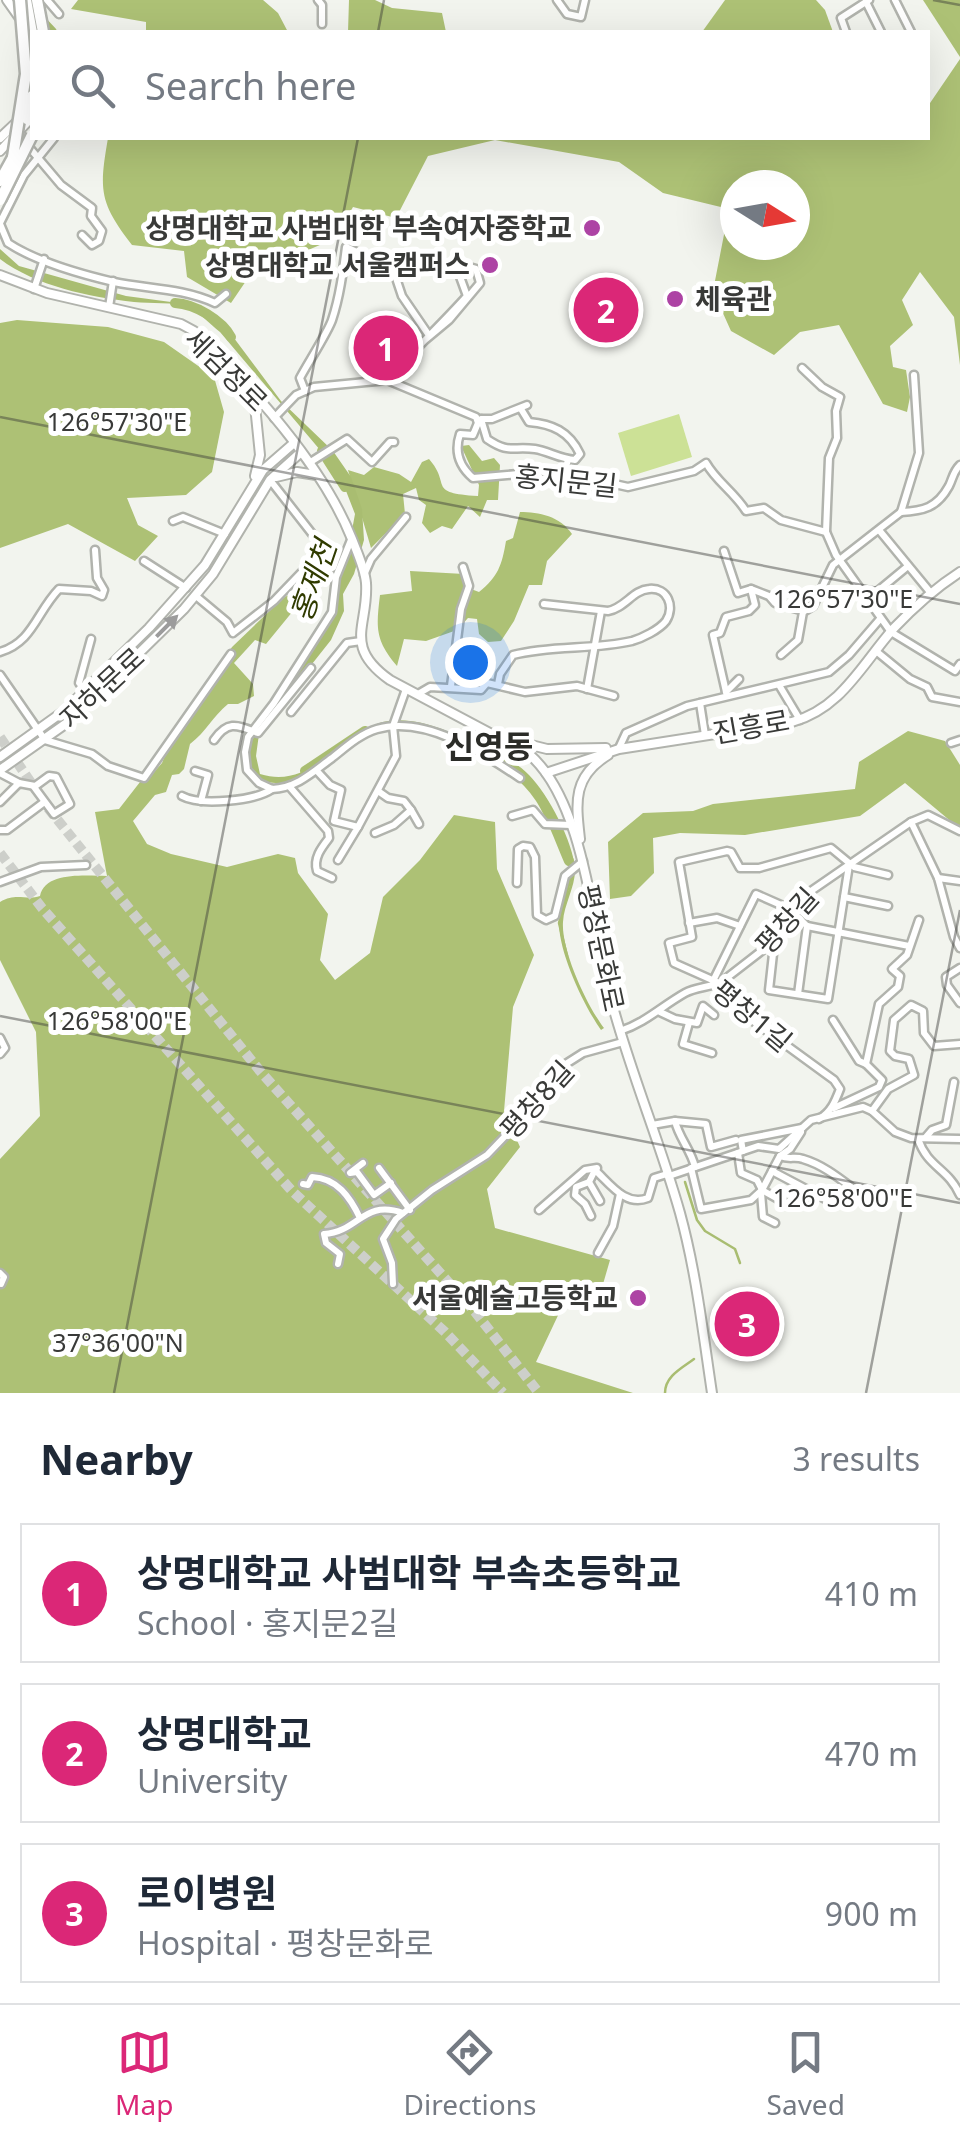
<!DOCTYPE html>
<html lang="en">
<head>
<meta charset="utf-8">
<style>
  :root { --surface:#fff; --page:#f6f6f7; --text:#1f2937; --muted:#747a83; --line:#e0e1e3; --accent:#db2777 }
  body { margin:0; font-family:"Noto Sans","Noto Sans KR",sans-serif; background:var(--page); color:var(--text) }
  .compass { position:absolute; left:720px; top:170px; width:90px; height:90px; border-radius:50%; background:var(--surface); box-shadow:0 10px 40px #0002; rotate:101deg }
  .you { position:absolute; left:470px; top:662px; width:35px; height:35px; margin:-25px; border:8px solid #fff; border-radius:50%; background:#1a73e8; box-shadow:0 0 0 15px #1a73e833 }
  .badge { display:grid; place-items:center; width:65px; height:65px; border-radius:50%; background:var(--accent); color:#fff; font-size:32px; font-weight:700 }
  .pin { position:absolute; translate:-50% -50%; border:5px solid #fff; box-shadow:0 2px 10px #0006 }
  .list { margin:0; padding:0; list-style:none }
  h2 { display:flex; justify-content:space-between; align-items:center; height:130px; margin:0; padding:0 40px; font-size:42px }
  h2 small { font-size:32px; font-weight:400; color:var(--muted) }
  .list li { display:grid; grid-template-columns:65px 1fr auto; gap:30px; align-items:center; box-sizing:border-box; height:140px; margin:0 20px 20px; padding:0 20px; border:2px solid var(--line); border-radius:0px }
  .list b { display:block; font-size:38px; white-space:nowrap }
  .list p { margin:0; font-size:32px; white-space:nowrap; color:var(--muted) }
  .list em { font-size:32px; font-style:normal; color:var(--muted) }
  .icon { flex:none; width:55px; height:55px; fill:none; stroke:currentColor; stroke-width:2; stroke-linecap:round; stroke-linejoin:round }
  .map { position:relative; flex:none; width:960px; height:1393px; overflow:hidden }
  .search { position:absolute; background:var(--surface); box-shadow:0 10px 40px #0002; left:30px; right:30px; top:30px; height:110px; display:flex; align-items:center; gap:25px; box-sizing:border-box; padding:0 35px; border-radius:0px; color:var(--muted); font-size:38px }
  .sheet { height:610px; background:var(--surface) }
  nav { display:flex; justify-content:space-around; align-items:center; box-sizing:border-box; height:140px; border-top:2px solid var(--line); background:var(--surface); font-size:28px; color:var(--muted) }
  nav a { display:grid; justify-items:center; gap:5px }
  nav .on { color:var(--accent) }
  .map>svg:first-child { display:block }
  .green { fill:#cce196 }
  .forest { fill:#adc175; fill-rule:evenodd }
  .water { fill:#a9bd71 }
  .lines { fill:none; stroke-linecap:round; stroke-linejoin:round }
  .stream { stroke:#a9bd71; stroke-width:2.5 }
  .river { stroke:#a9bd71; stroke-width:10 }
  .highway-tunnel { stroke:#cdcfca; stroke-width:10; stroke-dasharray:10 5; stroke-linecap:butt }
  .minor-casing { stroke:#b1b3ad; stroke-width:11 }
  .major-casing { stroke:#b1b3ad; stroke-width:12 }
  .highway-casing { stroke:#b1b3ad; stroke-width:15 }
  .minor { stroke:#fff; stroke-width:6 }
  .major { stroke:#fff; stroke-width:8 }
  .highway { stroke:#fff; stroke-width:10 }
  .highway-bridge-casing { stroke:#b1b3ad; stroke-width:15; stroke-linecap:butt }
  .highway-bridge { stroke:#fff; stroke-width:10 }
  .oneway { fill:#9c9c9c }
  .ticks { fill:none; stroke:#393a38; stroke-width:2.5; stroke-opacity:0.45 }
  .poi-dot { fill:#ad43a4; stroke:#fff; stroke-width:4 }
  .labels { text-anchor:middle; stroke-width:10; stroke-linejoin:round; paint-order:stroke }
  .poi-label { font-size:28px; font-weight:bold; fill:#393a38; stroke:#fff; text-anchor:end }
  .street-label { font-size:28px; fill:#393a38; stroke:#fff }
  .water-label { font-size:30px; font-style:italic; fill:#303b00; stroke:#fff }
  .quarter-label { font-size:32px; font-weight:bold; fill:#2b2c28; stroke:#fff }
  .ticks-label { font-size:25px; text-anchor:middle; fill:#393a38; stroke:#fff; stroke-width:10; stroke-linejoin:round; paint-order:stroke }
</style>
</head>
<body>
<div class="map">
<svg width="960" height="1393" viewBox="0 0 960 1393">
  <rect width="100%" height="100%" fill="#f2f4ee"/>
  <path class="green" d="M 679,414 L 692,457 L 631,476 L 618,433 Z"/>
  <g class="forest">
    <path d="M 78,0 L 263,0 L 278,13 L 288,32 L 146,32 L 146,22 L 71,9 Z"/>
    <path d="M 349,0 L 375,0 L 392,8 L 442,13 L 446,32 L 348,32 Z"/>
    <path d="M 725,0 L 816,0 L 825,10 L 833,32 L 702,32 Z"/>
    <path d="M 923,0 L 960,0 L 960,57 Z"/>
    <path d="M 960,59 L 960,365 L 954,317 L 920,272 L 902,300 L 913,325 L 890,346 L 893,367 L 906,370 L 910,397 L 907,412 L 883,404 L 839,325 L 800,332 L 774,355 L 731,331 L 713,291 L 729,209 L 663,193 L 619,162 L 495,140 L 428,156 L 396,218 L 353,207 L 336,238 L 292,257 L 267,250 L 231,303 L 187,277 L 184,251 L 132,245 C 99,202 99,190 108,138 L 928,138 L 928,106 ZM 735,185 L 795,185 L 795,245 L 735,245 Z"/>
    <path d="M 17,320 L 108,327 L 164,342 L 214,377 L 224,412 L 212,472 L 186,495 L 127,498 L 138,525 L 158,536 L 135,561 L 68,524 L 0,548 L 0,323 Z"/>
    <path d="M 469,445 L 482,461 L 494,458 L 500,465 L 498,500 L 487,500 L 480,517 L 468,506 L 452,529 L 442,526 L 430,533 L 422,523 L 426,505 L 419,500 L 416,488 L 403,494 L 405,514 L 371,548 L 348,470 L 364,475 L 374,467 L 399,474 L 411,482 L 422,462 L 429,459 C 452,485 426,493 478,496 L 479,485 L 461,446 Z"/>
    <path d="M 520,512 C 539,512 560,516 572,534 L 547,561 L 542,585 L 529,585 L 514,621 L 501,641 L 488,642 L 479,634 L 477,619 L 468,618 L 457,630 L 426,641 L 404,639 L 397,666 C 375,640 376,628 380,595 L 412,591 L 410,571 L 464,574 L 471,589 L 479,592 C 498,577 502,565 506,541 L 513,538 Z"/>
    <path d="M 307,585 L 293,611 L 266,644 L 255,640 L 234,663 L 253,684 L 254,696 L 238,704 L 228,704 C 213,716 206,732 190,744 L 184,769 L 179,774 L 172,775 L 166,792 L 155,795 L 133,821 L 147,844 L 171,854 L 227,867 L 278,854 L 295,858 L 298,873 L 328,914 L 320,960 L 335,980 L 370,953 L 383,897 L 420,860 L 454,815 L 495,822 L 497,869 L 534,955 L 513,1007 L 504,1111 L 520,1147 L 487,1189 L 495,1228 L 610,1260 L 601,1291 L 582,1304 L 562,1307 L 536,1362 L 633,1393 L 0,1393 L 0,1159 L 40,1116 L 36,1032 L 0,960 L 0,902 C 17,892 26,901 40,896 C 45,871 87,876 107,876 L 95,812 L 119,809 L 140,782 L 147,780 L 162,763 L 170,743 L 232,647 L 283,598 Z"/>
    <path d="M 908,731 L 945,741 L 960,765 L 960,829 L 905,783 L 860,816 L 745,835 L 680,833 L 653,838 L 654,873 L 631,896 L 610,899 L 608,842 L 643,813 L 693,811 L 713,804 L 855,789 L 859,762 Z"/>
  </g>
  <path class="water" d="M 0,249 L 19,266 L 126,296 L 186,304 L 225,326 L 281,401 L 333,451 L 351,477 L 362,509 L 364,540 L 354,574 L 343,594 L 344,611 L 331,640 L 312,664 L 307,678 L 259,734 L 256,756 L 260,774 C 315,791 340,729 388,721 C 420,716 455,734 483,747 C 498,754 517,762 529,775 C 548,794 574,843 575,870 C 575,888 564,904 563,922 C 561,950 587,1006 604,1028 L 601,1030 C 584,1006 560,955 559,925 C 559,908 572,890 571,873 C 569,847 545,795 526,777 C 516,768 500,760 487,754 C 454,738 417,719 378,730 C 338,742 296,808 251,773 L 248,745 L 253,731 L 300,677 L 304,663 L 337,613 L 338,580 L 345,568 L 355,514 L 341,478 L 326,457 L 220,332 C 210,324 201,314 189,308 C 173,301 151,304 134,302 C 89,297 36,286 0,259 Z"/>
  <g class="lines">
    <g class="stream">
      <path d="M 567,956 L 559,923 L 571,877"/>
      <path d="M 685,1182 L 697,1220 L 705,1231 L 735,1249 L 740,1263"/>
      <path d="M 665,1393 C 665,1376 682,1368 694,1359"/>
    </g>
    <g class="river">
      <path d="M 31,0 L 36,15 L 52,32"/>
      <path d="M 175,303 C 195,304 222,320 231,337"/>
      <path d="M 322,451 L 345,487"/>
      <path d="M 279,699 L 308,660"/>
      <path d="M 503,762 C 545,790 550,817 569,861"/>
      <path d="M 305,771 L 365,731"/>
    </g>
    <g class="highway-tunnel">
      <path d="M 0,737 L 36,790"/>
      <path d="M 48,808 L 260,1071 L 475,1312 L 539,1393"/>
      <path d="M 0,853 L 42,908 L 292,1191 L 445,1332 L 503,1393"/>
    </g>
    <defs>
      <g id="minor">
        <path d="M 47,0 L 59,14"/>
        <path d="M 318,0 L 322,5 L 322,24"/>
        <path d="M 557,0 L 567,14 L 581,17 L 585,0"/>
        <path d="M 895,0 L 911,32"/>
        <path d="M 866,2 L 881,32"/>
        <path d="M 846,32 L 841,18 L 869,0"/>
        <path d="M 28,146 L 61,185 L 92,208 L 91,216 L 102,231 L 99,241 L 92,245 L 82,235"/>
        <path d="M 0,223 L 24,175 L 54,138"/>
        <path d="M 0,224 L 8,243 C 37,262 80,274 114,282 C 148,289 182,288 215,303 L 226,294"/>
        <path d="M 34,289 L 44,259"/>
        <path d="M 109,307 L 113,281"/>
        <path d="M 802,368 L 822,387 L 840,397 L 836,411 L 837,438 L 829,458 L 826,532 L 836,555 L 891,632 L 955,671 L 960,664"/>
        <path d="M 387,380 C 413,351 441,325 467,296 L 459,274 L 469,267 L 476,269 L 480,283 L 449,320 L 419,345"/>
        <path d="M 305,391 L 300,378 C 308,363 328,332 332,320 C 340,296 343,271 346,247 L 393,269 L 402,296 L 428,334"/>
        <path d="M 274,418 L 296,395 L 314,387 L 387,380 L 476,417 L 478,423 L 473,435 L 460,434 C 454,452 459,466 473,478 L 518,474 L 559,484 L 601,481 L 628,487 L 694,471 L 706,463 C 716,481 734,492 746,511 L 764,508 L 781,520 L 826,532"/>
        <path d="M 481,419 L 487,439 C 509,454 512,446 535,449 C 548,451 560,459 575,460 L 580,454 C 569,431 552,424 529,422 L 521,409"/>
        <path d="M 482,419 L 492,419 L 527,405"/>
        <path d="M 309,463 L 347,439 L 372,462 L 390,442 L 394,442"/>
        <path d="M 561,484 L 568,460"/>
        <path d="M 901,512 C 923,511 937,508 949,486 C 953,478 953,472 960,465"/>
        <path d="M 173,521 L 183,517 L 225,534"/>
        <path d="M 879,530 L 930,592"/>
        <path d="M 351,540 L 336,577 L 332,612 L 274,703 L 248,737 L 245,752 L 247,770 L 259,783 L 272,789 C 297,788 313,772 332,758 C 346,747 360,734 377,729 C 425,715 483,753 520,778"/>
        <path d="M 724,551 L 738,593 L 751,589 L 755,605 L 749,611 L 726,617 L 720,633 L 713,635 L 726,692"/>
        <path d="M 144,561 L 186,588"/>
        <path d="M 364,575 L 371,559 L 406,517"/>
        <path d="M 751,589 L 769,596 L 775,603 L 804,611"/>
        <path d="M 196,596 L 227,622 L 233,633 L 274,601 L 324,549 L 270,480"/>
        <path d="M 867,600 L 908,566"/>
        <path d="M 876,651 L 910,679 L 927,687 L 932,697 L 960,702"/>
        <path d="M 0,652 C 33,642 36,613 59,589 L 91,591 L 102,596 L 104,590 L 97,578 L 95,550"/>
        <path d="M 781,655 L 798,640 L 803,612 L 813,606 L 833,565 L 901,512 L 919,453 L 914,375"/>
        <path d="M 0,675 L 45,740 L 92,754 L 108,766 L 144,778 L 231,654"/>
        <path d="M 498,684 L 500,674 L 513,655 C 552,645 593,650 632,641 C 642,638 659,630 666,621 C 675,607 668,587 649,589 C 633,590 625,608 608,611 L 544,604"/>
        <path d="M 779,685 L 800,720"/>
        <path d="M 451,686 L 461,609 L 469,586 L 463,567"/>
        <path d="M 587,689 L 601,611"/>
        <path d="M 86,690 L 79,683 L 91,639"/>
        <path d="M 726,692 L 739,679"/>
        <path d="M 418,694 L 430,687 L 481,690 L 487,683 L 525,692 L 577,686 L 614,696"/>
        <path d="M 700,703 L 705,735"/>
        <path d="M 291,712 L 347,643 L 361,641"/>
        <path d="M 214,740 C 228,720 237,725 258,733 L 311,668"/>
        <path d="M 951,743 L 960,740"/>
        <path d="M 619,748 L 626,733 L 687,706 L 829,672 L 849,655 L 880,619"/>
        <path d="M 195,771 L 208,775 L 201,801"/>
        <path d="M 317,771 L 330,785 L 341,790 L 334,821 L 358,827 L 338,860"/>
        <path d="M 0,773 L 19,783"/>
        <path d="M 49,776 L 56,777 L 70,804 L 54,814 L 34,787 Z"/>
        <path d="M 289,786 L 328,831 L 329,838 C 322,847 313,858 317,871 L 332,878"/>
        <path d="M 182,796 C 200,806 255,801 272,789"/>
        <path d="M 0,802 L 19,783 L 35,786"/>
        <path d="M 411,810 L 419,824"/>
        <path d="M 512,816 L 533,810 L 545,824 L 571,825"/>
        <path d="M 911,822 L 938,878 L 954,937 L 960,948"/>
        <path d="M 358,827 L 396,756 L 393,726 L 406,689"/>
        <path d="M 0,830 L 7,830 L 43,803"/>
        <path d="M 375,833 L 394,825 L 411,810 L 404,801 L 388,798 L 378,791"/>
        <path d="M 938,878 L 960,881"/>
        <path d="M 0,882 L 41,867 L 86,865"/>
        <path d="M 517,883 L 518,849 L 523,846 L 530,847 L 535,857 L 537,915 L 546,920 L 555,916 L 565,876 L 583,861"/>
        <path d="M 844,897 L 888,906"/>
        <path d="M 689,923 L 717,918 L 740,926"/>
        <path d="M 780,939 L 773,954 L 769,990 L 828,999 L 849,865"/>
        <path d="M 960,968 L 946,977 L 947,985 L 960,1003"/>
        <path d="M 713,981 L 756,894 L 790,909 L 807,926 L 909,946"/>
        <path d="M 798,994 L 807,926"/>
        <path d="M 660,1012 L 675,1019 L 697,1023 L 703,1006 L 714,1015"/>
        <path d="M 833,1020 L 859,1061 L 866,1064"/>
        <path d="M 689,1023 L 683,1044 L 712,1053"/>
        <path d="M 620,1031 C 645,1023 662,1006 685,993 C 697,986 712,988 724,980 L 777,939 L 790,909 L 798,900 L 911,822 L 928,815 L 960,831"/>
        <path d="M 0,1038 L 5,1048 L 0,1054"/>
        <path d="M 834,1108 L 879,1087 L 882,1080 L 866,1064 L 879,1004 L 898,987 L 900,976 L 892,969 L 907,955 L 919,920"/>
        <path d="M 872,1111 L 888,1089 L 914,1075 L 909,1059 L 895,1056 L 890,1051 L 894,1020 L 911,1005 L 923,1011 L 924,1033 L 934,1046 L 960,1044"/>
        <path d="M 819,1119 C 831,1112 835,1102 840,1089 L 834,1080 L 727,1002 L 719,983 L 674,963 L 669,943 L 692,937 L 679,862 L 727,851 L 731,852 L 740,868 L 759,868 L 831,848 L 854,867 L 888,875"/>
        <path d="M 675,1121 C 679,1138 691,1150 695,1167"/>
        <path d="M 652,1125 L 675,1121 L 706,1124 L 711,1147 L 736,1140"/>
        <path d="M 926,1137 L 932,1130 L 946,1125 L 954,1082"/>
        <path d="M 918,1139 C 928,1168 948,1168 960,1195"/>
        <path d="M 743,1151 L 741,1140 L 802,1128"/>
        <path d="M 738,1153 L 741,1173 L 757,1180 L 762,1190 L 785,1203"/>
        <path d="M 780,1156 C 789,1160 795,1156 803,1159 C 827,1166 846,1184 866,1198"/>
        <path d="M 363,1163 L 350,1173 L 357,1172 L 374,1195 L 391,1183"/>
        <path d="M 379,1168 L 410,1210"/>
        <path d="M 691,1168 L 701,1209 L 751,1200 L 762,1190 L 780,1156 L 790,1149 L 801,1132"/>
        <path d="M 772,1171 L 827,1200 L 833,1190"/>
        <path d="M 669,1176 L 758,1146 L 779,1149 L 811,1120 L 863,1107 L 872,1111 L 895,1132 L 911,1138 L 960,1139"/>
        <path d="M 589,1182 L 576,1187 L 575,1195 L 585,1204 L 591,1216"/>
        <path d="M 303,1184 L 308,1185 L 312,1177 C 337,1178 350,1197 360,1218"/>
        <path d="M 761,1193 L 763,1217 L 775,1223"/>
        <path d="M 600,1201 L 589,1182 L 595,1170 C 611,1185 626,1207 648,1198 L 654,1178 L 667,1174"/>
        <path d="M 539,1210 L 585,1170 L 597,1168"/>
        <path d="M 598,1253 L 613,1226 L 620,1194"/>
        <path d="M 338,1264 L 340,1254 L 326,1243 L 324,1234 C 359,1232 363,1199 403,1213"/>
        <path d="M 0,1273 L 4,1277 L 1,1284"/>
        <path d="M 393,1284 L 392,1263 L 383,1239 L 396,1219 L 432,1190 L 487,1155 L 509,1132 L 513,1123 L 535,1107 L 561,1067 L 583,1053 L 623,1042"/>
      </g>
      <g id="major">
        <path d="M 7,0 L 19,17"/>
        <path d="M 0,138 L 18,121"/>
        <path d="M 0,151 L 32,117"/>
        <path d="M 0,275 L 47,293 L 181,324 L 194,331 C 252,388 322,464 352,539 C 357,552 365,569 366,583 C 369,625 342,646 390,680 L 529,754 C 586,803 593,933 612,1003 C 631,1074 660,1142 680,1213 C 696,1271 703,1333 712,1393"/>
        <path d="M 254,396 L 260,455 L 255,476"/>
        <path d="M 276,477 L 297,472 L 316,475"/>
        <path d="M 511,740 L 547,749 L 606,748"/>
        <path d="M 0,757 L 64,711 L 149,628 L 205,565 L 263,470 L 294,443"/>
        <path d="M 0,770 L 71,720 L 184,609 L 213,574 L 270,480 L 300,453"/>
        <path d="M 546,773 L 619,749 L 792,722 C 842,708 862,664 894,628 C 914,607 935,588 960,572"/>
        <path d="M 580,839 C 576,803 572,777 608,755"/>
      </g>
      <g id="highway">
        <path d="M 26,0 L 32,33"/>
        <path d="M 37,0 L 43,32"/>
      </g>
    </defs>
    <use href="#minor" class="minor-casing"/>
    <use href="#major" class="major-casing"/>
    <use href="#highway" class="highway-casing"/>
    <use href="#minor" class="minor"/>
    <use href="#major" class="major"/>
    <use href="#highway" class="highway"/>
    <defs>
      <g id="highway-bridge">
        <path d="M 27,119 L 32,96"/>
        <path d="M 13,157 L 26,74 L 20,0"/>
        <path d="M 0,181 L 15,154"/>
        <path d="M 0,200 L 32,135"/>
      </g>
    </defs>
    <use href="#highway-bridge" class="highway-bridge-casing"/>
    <use href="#highway-bridge" class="highway-bridge"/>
  </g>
  <defs><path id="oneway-solid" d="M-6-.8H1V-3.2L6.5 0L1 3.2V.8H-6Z" transform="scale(2.5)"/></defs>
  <use class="oneway" href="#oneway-solid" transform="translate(167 626) rotate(-45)"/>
  <path class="ticks" d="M 933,0 L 960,5M 378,32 L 384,0M 0,417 L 960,604M 0,1016 L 960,1203M 114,1393 L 358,138M 866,1393 L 960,910"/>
  <g class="poi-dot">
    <circle cx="592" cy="228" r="10"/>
    <circle cx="490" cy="265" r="10"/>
    <circle cx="675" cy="299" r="10"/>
    <circle cx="638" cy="1298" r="10"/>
  </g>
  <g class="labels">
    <g class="poi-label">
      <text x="572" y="238">상명대학교 사범대학 부속여자중학교</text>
      <text x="470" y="275">상명대학교 서울캠퍼스</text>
      <text x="695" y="309" text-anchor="start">체육관</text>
      <text x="618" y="1308">서울예술고등학교</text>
    </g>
    <g class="street-label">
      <text transform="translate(226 370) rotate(45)" y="10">세검정로</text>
      <text transform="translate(566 481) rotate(6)" y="10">홍지문길</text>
      <text transform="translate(102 688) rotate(-43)" y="10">자하문로</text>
      <text transform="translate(751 727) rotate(-10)" y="10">진흥로</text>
      <text transform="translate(787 921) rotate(-48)" y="10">평창길</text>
      <text transform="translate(601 948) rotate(78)" y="10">평창문화로</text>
      <text transform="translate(752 1016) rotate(40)" y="10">평창1길</text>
      <text transform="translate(537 1100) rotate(-48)" y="10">평창8길</text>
    </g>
    <g class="water-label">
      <text transform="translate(314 581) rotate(-71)" y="10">홍제천</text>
    </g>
    <g class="quarter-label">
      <text x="489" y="758">신영동</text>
    </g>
  </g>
  <g class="ticks-label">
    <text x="117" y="431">126°57'30"E</text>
    <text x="843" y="608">126°57'30"E</text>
    <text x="117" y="1030">126°58'00"E</text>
    <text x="843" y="1207">126°58'00"E</text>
    <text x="118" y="1352">37°36'00"N</text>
  </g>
</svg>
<svg class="compass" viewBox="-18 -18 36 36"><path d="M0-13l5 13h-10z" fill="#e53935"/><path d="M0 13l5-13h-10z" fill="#747a83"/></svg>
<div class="you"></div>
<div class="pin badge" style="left:386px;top:348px">1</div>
<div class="pin badge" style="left:606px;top:310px">2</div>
<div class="pin badge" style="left:747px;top:1324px">3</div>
<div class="search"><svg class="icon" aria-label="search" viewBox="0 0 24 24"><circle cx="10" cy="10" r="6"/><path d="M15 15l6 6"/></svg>Search here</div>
</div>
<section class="sheet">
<h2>Nearby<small>3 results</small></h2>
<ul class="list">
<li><span class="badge">1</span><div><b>상명대학교 사범대학 부속초등학교</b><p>School · 홍지문2길</p></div><em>410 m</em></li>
<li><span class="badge">2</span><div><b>상명대학교</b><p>University</p></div><em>470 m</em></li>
<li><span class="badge">3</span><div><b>로이병원</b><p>Hospital · 평창문화로</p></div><em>900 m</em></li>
</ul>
</section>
<nav>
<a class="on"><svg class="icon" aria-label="map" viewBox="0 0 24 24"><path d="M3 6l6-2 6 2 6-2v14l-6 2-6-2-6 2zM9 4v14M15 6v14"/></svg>Map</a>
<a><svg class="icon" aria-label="directions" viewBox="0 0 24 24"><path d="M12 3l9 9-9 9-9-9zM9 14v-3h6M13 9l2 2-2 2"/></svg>Directions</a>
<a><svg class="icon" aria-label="saved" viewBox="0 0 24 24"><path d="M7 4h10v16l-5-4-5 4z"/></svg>Saved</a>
</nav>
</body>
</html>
